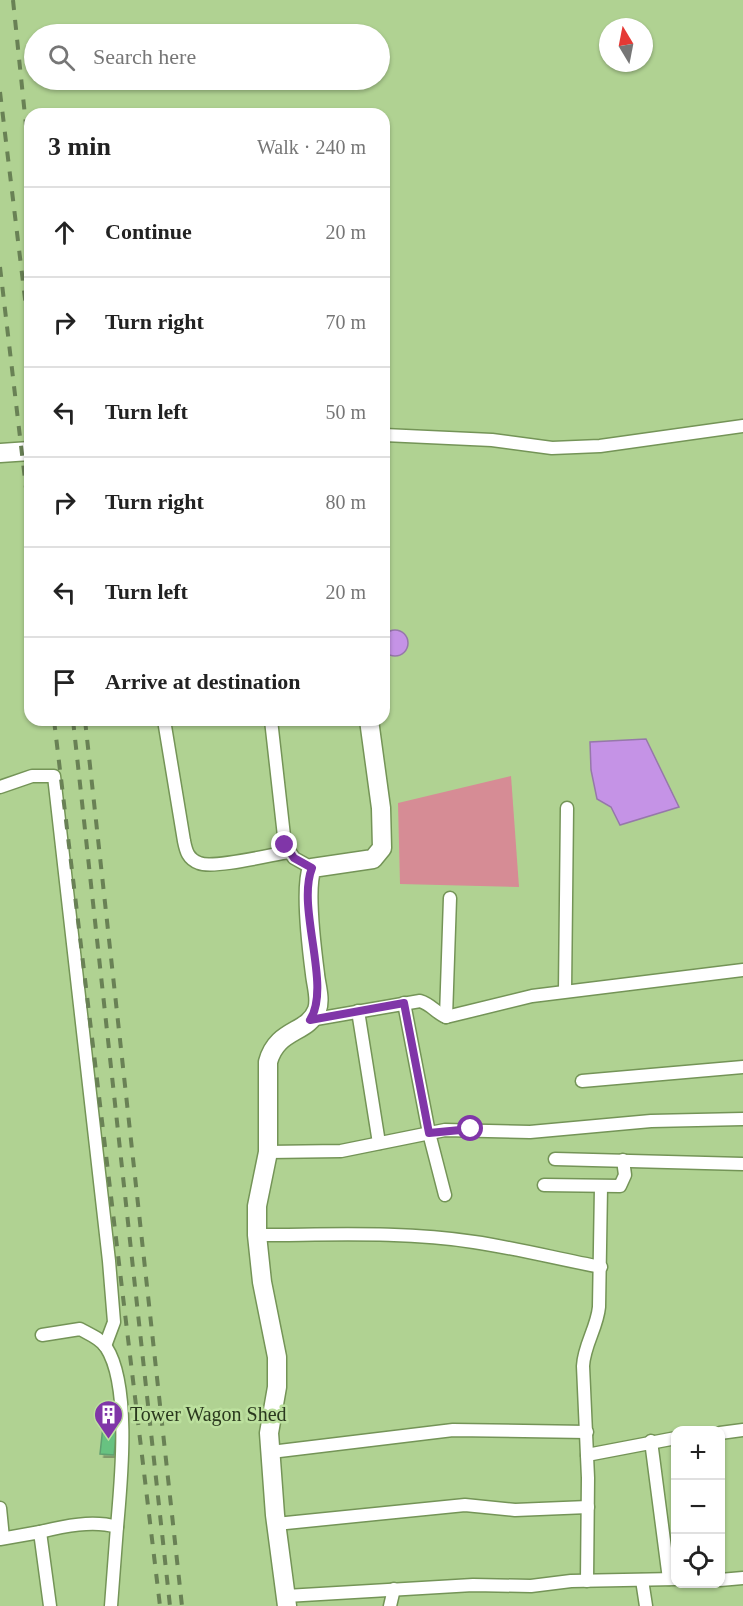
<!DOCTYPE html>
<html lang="en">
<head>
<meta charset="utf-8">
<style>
  :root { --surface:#fff; --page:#f2f2f2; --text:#222; --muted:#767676; --line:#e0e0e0 }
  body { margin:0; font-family:"Times New Roman",serif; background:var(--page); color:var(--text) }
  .controls { position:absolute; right:18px; bottom:18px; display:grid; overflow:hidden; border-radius:12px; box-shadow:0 2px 4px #0004 }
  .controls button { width:54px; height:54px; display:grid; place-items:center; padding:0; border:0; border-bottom:2px solid var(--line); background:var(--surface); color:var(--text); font:30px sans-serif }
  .compass { position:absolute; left:599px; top:18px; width:54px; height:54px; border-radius:50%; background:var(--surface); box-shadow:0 2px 4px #0004; rotate:350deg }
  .stop { position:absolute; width:18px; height:18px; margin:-14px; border:4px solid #8036a8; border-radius:50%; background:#fff }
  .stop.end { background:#8036a8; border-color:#fff; box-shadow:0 2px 6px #0008 }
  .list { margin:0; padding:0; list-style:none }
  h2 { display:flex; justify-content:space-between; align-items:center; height:78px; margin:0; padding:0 24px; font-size:26px }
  h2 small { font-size:20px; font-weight:400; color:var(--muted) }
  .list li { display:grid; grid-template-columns:39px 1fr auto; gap:18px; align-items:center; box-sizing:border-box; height:90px; padding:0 24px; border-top:2px solid var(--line) }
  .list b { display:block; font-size:22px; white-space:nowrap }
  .list em { font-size:20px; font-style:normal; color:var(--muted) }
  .icon { flex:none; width:33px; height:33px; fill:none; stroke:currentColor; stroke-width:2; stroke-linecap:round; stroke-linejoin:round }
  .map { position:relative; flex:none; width:743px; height:1606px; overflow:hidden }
  .search { position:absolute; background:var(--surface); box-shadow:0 2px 4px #0004; left:24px; top:24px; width:366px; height:66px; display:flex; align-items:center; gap:15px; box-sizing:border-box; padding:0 21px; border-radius:33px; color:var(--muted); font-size:22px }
  .panel { position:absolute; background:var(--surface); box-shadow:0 2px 4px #0004; left:24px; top:108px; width:366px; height:618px; border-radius:18px }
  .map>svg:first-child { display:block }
  .green { fill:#d68c95 }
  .water { fill:#c593e6; stroke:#9678aa; stroke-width:1.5 }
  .building { fill:#67c281; stroke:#61a071; stroke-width:1.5; filter:url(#shadow) }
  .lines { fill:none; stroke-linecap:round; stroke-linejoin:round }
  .street-casing { stroke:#749457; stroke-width:15 }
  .secondary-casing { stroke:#749457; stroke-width:21 }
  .street { stroke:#fff; stroke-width:12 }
  .secondary { stroke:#fff; stroke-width:18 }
  .rail { stroke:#698155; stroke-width:4; stroke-dasharray:10 10; stroke-linecap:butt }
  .route { stroke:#8036a8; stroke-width:8 }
  .labels { text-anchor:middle; stroke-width:5; stroke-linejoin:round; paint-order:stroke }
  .poi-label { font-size:20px; fill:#2a381e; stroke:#bce09e; text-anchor:start }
</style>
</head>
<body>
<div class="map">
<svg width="743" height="1606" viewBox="0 0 743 1606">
  <defs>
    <filter id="shadow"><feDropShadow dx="3.5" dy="6" stdDeviation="0" flood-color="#0004"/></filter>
  </defs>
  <rect width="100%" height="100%" fill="#b0d292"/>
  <path class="green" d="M 511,776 L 519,887 L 400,884 L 398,803 Z"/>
  <g class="water">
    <circle cx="395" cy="643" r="13"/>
    <path d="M 646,739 L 679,807 L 620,825 L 611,807 L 597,799 L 591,770 L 590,742 Z"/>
  </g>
  <path class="building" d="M 103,1426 L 117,1426 L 114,1455 L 100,1454 Z"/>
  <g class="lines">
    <defs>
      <g id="street">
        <path d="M 384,435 L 492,440 L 552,448 L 600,446 L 743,426"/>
        <path d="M 164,720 L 184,841 C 186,851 188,859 199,863 C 213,869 270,855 288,852"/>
        <path d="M 271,720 L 285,845 L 294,858 L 312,868"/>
        <path d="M 0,787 L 32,776 L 54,776 L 109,1261 L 114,1322 L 105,1346"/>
        <path d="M 565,991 L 567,808"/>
        <path d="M 404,1003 L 429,1133 L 445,1195"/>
        <path d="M 358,1011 L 379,1143"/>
        <path d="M 446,1017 L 450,898"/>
        <path d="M 310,1020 L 420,1001 C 431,1004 436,1013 446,1017 L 532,996 L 743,970"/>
        <path d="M 582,1081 L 743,1067"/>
        <path d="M 268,1152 L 341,1151 L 445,1130 L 530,1132 L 651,1121 L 743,1119"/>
        <path d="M 555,1159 L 743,1164"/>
        <path d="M 544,1185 L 620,1186 L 625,1175 L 623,1160"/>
        <path d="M 257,1235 C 329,1235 402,1231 474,1242 C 516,1248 558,1259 601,1267"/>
        <path d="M 42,1335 L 80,1329 C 89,1334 100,1338 106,1347 C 131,1385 121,1482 117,1527"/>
        <path d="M 720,1433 L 743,1430"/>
        <path d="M 651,1441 L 669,1579"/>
        <path d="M 271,1452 L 453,1430 L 587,1432"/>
        <path d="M 587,1455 L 676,1438"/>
        <path d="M 0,1508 L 3,1538"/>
        <path d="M 276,1524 L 465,1505 L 515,1510 L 588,1507"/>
        <path d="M 40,1532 C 64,1526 93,1520 117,1527 L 111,1606"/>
        <path d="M 0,1539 L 40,1532 L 50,1606"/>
        <path d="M 642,1580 L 646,1606"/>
        <path d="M 720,1580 L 743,1578"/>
        <path d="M 587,1581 L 588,1478 L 583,1366 C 584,1345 597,1328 599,1307 L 601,1187"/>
        <path d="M 286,1596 L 473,1585 L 531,1586 L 571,1581 L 676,1579"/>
        <path d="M 390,1606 L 394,1589"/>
      </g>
      <g id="secondary">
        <path d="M 0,453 L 30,451"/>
        <path d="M 287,1606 L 275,1515 L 269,1433 L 277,1387 L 277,1357 L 262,1282 L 257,1235 L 257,1206 L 268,1152 L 268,1062 C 277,1028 308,1034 317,1010 C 321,999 316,985 315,974 C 312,951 304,888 312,868 L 373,859 L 382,848 L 381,808 L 369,720"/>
      </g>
    </defs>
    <use href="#street" class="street-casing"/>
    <use href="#secondary" class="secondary-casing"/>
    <use href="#street" class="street"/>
    <use href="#secondary" class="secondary"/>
    <g class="rail">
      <path d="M 13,0 L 30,164"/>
      <path d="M 0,92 L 30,340"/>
      <path d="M 0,267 L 30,522"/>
      <path d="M 54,720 L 160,1606"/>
      <path d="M 73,720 L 170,1606"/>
      <path d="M 85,720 L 182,1606"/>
    </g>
  </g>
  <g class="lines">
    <path class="route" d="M 285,845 L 294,858 L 312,868 C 296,908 332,986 310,1020 L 404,1003 L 429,1133 L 471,1129"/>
  </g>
  <defs>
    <symbol id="building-pin" viewBox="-11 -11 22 30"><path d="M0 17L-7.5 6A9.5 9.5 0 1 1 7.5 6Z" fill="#8036a8" stroke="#bce09e"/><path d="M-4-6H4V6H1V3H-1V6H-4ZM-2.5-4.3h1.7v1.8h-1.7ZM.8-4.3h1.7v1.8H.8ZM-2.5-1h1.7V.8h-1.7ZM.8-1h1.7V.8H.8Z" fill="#fff"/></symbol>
  </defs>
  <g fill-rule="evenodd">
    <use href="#building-pin" x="92" y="1398" width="33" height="45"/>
  </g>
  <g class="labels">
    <g class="poi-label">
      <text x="130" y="1421">Tower Wagon Shed</text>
    </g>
  </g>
</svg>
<div class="controls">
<button>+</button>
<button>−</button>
<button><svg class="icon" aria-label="locate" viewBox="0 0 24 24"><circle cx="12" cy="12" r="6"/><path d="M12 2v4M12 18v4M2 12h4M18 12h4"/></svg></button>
</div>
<svg class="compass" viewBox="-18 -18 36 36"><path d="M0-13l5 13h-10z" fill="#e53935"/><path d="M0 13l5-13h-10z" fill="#767676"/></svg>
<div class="stop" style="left:471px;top:1129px"></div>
<div class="stop end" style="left:285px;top:845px"></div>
<div class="search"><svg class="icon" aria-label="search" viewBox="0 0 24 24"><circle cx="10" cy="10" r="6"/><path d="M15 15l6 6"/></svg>Search here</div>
<section class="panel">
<h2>3 min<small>Walk · 240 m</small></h2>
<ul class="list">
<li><svg class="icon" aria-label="ahead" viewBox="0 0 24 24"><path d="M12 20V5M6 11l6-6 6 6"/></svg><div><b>Continue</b></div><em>20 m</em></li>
<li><svg class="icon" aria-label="right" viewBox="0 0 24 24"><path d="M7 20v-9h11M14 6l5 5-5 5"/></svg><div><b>Turn right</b></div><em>70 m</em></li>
<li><svg class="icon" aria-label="left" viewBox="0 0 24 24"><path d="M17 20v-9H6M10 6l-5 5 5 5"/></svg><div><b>Turn left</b></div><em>50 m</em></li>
<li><svg class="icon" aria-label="right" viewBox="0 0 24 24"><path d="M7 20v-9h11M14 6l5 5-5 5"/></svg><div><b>Turn right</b></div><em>80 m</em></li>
<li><svg class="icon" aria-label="left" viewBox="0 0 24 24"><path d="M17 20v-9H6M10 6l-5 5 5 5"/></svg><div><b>Turn left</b></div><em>20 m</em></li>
<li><svg class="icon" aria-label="arrive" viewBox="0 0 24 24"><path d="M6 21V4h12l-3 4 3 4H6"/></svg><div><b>Arrive at destination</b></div></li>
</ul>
</section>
</div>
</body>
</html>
